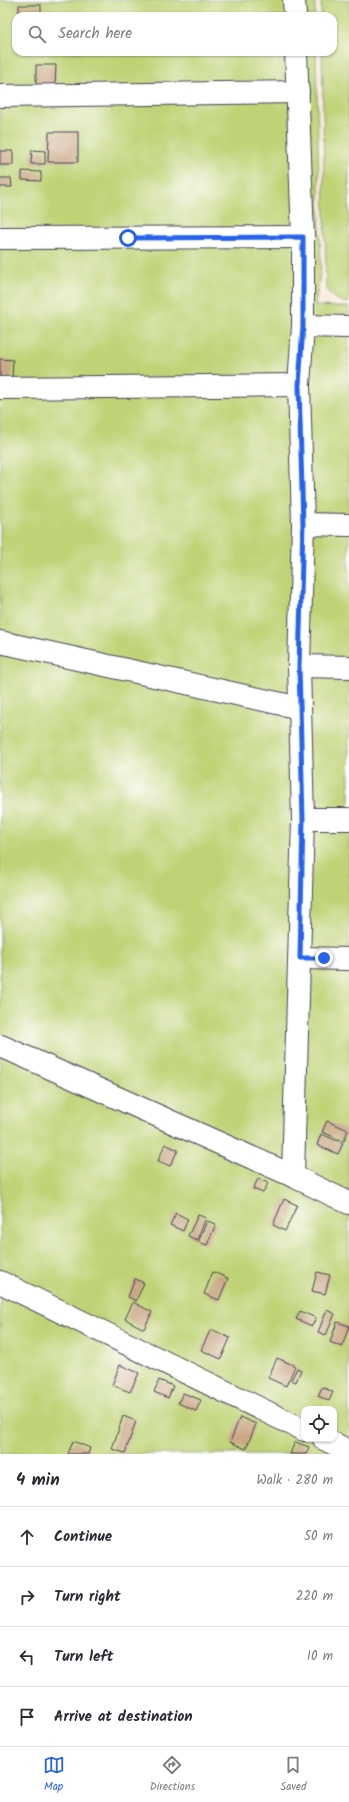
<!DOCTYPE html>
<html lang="en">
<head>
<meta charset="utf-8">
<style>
  :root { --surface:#fff; --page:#f7f7f7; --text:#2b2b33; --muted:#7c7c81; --line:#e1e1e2; --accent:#2563eb }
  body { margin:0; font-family:Kalam,sans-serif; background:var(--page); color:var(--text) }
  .controls { position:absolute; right:12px; bottom:12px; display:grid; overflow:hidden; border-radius:8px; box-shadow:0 1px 3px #0004 }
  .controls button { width:36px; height:36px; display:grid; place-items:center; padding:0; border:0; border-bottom:1px solid var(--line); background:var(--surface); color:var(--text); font:20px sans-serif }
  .stop { position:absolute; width:12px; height:12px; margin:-9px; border:3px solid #2563eb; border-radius:50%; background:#fff }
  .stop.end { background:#2563eb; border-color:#fff; box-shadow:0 1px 4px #0008 }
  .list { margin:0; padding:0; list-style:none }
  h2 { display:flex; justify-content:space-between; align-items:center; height:52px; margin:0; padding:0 16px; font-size:17px }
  h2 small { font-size:13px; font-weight:400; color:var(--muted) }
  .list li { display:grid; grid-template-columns:26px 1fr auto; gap:12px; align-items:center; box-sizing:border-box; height:60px; padding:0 16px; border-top:1px solid var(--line) }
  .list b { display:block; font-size:15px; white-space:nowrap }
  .list em { font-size:13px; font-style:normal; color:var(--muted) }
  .icon { flex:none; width:22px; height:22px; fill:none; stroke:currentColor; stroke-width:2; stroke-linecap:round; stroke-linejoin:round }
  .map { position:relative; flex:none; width:349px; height:1454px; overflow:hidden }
  .search { position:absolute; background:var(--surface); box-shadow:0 1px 3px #0004; left:12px; right:12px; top:12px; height:44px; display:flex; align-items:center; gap:10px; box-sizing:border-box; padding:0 14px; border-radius:12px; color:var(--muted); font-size:15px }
  .sheet { height:292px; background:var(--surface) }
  nav { display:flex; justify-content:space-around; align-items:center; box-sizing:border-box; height:56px; border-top:1px solid var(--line); background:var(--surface); font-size:11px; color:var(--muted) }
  nav a { display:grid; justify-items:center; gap:2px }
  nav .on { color:var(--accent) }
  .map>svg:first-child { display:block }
  .green { fill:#bfd376; stroke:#707a58; fill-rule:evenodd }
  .building { fill:#caa886 }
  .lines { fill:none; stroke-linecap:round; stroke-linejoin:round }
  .minor-casing { stroke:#424053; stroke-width:24 }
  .minor { stroke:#fff; stroke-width:22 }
  .route { stroke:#2563eb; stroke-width:5 }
</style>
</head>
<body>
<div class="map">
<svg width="349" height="1454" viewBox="0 0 349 1454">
  <rect width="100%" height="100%" fill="#fff"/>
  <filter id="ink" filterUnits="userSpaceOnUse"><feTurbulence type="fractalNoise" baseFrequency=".025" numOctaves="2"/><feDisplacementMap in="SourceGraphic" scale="8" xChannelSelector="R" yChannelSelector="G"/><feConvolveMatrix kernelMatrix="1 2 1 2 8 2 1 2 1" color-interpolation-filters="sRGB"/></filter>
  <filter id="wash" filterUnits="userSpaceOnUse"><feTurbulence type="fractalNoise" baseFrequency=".012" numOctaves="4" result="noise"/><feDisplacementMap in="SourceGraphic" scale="16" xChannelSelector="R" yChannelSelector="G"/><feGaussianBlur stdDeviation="0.9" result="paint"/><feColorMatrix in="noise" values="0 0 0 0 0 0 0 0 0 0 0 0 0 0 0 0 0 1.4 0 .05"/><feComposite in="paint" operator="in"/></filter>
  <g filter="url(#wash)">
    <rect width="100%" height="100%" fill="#f7ecda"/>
    <g class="green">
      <path d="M 0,0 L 315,0 L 315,16 L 16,16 L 16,52 L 316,52 L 321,268 L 315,306 L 349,307 L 349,1454 L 0,1454 ZM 304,1409 L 334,1409 L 334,1439 L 304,1439 Z"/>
      <path d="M 321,0 L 349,0 L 349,303 C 338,301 333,298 326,289 L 322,52 L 333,52 L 333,16 L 321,16 Z"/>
    </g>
    <g id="blocks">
      <g class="building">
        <rect x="19" y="5" width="22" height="11"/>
        <path d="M 36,65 L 56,65 L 55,86 L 36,86 Z"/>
        <path d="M 49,132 L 78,132 L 78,162 L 48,162 Z"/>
        <path d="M 32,150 L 45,151 L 45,164 L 31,164 Z"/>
        <rect x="0" y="151" width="13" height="14"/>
        <path d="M 22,171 L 41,172 L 41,181 L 22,180 Z"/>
        <path d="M 0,178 L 11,178 L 12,187 L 0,187 Z"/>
        <path d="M 0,359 L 13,360 L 12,379 L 0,378 Z"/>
        <path d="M 327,1121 L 348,1130 L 344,1141 L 322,1132 Z"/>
        <path d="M 321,1134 L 343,1143 L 338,1154 L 317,1145 Z"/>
        <path d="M 165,1144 L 178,1150 L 170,1166 L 158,1161 Z"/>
        <path d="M 258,1179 L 268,1183 L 263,1193 L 253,1189 Z"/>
        <path d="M 284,1199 L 297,1205 L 285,1231 L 273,1225 Z"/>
        <path d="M 176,1213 L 188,1219 L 183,1231 L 170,1225 Z"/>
        <path d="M 198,1215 L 206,1218 L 197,1240 L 188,1236 Z"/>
        <path d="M 207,1221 L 216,1224 L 207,1245 L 198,1242 Z"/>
        <path d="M 213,1272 L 228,1278 L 219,1300 L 204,1294 Z"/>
        <path d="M 317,1272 L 330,1275 L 325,1294 L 312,1291 Z"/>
        <path d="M 135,1279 L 144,1283 L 136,1301 L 128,1297 Z"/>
        <path d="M 133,1302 L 152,1312 L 144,1329 L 125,1319 Z"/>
        <path d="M 327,1310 L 335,1314 L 326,1335 L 318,1332 Z"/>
        <path d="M 300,1311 L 316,1318 L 312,1326 L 296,1319 Z"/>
        <path d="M 337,1322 L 349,1326 L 342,1347 L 330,1342 Z"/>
        <path d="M 211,1329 L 230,1338 L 221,1359 L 201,1350 Z"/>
        <path d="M 277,1358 L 295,1366 L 286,1386 L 268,1378 Z"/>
        <path d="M 120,1365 L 139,1373 L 130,1392 L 112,1385 Z"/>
        <path d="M 297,1368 L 301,1370 L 296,1382 L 291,1380 Z"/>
        <path d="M 159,1380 L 173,1386 L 168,1398 L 154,1392 Z"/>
        <path d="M 322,1387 L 333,1392 L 329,1401 L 318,1396 Z"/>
        <path d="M 183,1393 L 201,1400 L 196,1411 L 178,1403 Z"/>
        <path d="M 123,1416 L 136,1421 L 125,1453 L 112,1449 Z"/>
        <path d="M 240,1417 L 256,1424 L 246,1449 L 230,1442 Z"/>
        <path d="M 73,1441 L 90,1448 L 88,1454 L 68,1454 Z"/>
        <path d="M 295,1442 L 309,1447 L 306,1454 L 290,1454 Z"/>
      </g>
    </g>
  </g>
  <g filter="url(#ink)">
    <use href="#blocks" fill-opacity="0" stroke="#424053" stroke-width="1"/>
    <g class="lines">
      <defs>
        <g id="minor">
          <path d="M 294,0 L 295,16"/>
          <path d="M 296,52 L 303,237 L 303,326 L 299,385 L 303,524 L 299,666 L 303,819 L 293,1176 L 349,1203"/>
          <path d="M 0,96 L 298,92"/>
          <path d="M 0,238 L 303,237"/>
          <path d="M 303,326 L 349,327"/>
          <path d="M 0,388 L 299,385"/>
          <path d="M 303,524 L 349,525"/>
          <path d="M 0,642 L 300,708"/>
          <path d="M 299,666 L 349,667"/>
          <path d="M 303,819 L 349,819"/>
          <path d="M 300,958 L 349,959"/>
          <path d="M 1,1046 L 293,1176"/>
          <path d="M 0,1282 L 304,1430"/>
          <path d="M 324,1439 L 349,1451"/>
        </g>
      </defs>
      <use href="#minor" class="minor-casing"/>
      <use href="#minor" class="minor"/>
    </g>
  </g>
  <g class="lines" filter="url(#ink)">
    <path class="route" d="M 128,238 L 303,237 L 303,326 L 299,385 L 303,524 L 299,666 L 303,819 L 300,958 L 324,958"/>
  </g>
</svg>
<div class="controls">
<button><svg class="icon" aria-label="locate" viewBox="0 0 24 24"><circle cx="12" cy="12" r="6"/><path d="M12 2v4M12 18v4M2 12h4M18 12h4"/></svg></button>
</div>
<div class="stop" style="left:128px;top:238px"></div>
<div class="stop end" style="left:324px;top:958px"></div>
<div class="search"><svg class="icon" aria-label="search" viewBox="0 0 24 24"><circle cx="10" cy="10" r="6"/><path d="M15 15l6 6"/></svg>Search here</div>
</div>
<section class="sheet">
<h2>4 min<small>Walk · 280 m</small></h2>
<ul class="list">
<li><svg class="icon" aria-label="ahead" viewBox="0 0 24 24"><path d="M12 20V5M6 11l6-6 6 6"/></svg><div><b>Continue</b></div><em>50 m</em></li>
<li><svg class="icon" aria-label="right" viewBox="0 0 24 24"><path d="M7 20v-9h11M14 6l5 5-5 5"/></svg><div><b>Turn right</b></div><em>220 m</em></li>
<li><svg class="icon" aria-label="left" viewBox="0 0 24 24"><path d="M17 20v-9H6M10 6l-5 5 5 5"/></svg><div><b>Turn left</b></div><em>10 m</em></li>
<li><svg class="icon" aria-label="arrive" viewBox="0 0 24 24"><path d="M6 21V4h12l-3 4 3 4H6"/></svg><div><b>Arrive at destination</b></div></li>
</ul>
</section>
<nav>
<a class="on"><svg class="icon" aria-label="map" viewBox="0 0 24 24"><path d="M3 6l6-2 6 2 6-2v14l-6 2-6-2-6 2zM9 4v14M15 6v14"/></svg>Map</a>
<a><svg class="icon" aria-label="directions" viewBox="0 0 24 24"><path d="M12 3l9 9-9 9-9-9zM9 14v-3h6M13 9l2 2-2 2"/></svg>Directions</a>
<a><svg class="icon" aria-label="saved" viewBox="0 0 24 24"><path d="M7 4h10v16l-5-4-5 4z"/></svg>Saved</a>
</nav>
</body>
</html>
